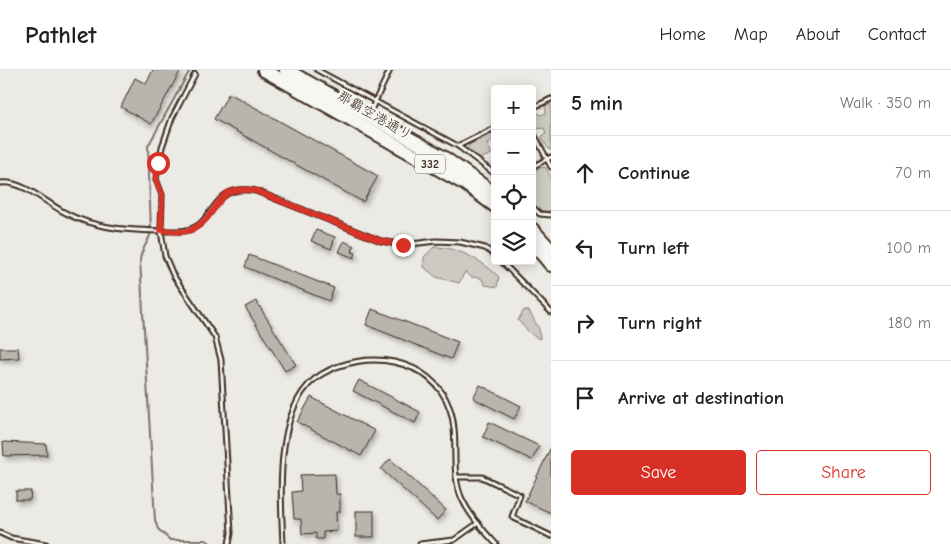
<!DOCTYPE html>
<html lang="en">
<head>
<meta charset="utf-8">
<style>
  :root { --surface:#fff; --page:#f6f6f6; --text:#202124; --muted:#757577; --line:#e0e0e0; --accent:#d93025 }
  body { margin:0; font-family:"Comic Neue","Klee One",sans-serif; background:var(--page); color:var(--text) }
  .controls { position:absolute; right:15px; top:15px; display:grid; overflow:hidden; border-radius:5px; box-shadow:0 2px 12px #0003 }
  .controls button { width:45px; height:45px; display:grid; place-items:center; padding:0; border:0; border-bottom:1px solid var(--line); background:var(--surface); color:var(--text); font:25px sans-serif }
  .stop { position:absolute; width:15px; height:15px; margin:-11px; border:4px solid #d93025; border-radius:50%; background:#fff }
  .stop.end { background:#d93025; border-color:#fff; box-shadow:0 1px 5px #0008 }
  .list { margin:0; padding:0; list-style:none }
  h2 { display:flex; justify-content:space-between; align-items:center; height:65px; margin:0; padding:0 20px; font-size:21px }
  h2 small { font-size:16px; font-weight:400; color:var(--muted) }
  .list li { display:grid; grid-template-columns:32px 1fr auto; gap:15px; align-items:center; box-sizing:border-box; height:75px; padding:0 20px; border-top:1px solid var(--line) }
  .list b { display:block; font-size:19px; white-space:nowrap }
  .list em { font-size:16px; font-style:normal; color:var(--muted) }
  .actions { display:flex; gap:10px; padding:15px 20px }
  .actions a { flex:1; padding:11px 0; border:1px solid var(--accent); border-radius:5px; text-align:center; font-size:18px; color:var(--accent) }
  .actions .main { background:var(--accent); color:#fff }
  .icon { flex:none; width:28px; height:28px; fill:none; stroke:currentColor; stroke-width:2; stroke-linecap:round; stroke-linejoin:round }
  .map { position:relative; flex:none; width:551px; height:474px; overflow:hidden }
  header { display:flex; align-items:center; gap:30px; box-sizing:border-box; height:70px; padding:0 25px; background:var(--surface); border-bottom:1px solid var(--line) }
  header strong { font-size:24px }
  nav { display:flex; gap:28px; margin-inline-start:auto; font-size:18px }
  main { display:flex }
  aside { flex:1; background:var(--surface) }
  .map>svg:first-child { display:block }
  .green { fill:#cdcac4; stroke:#847a71 }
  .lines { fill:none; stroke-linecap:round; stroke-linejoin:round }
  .stream { stroke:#7c7167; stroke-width:2 }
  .building { fill:#bab4ae; stroke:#3b2a1e; filter:url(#shadow) }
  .lane-casing { stroke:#3b2a1e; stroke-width:7 }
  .highway-casing { stroke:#3b2a1e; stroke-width:16 }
  .lane { stroke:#f6f6f2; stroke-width:3 }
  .highway { stroke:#f6f6f2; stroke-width:12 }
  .route { stroke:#d93025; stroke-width:6 }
  .labels { text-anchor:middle; stroke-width:4.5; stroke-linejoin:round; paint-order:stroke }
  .shield { fill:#f6f6f2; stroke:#73675e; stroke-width:1 }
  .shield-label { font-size:12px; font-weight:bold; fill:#3b2a1e }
  .street-label { font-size:14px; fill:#3b2a1e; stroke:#f6f6f2 }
</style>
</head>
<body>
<header>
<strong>Pathlet</strong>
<nav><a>Home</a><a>Map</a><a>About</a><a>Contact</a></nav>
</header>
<main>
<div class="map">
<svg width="551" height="474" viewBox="0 0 551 474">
  <defs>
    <filter id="shadow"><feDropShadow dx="2" dy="3.5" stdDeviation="2.5" flood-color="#0004"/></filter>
  </defs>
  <rect width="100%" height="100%" fill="#ebeae5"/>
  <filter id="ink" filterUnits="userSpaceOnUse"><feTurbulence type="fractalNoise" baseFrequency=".02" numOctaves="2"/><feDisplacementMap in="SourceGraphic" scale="10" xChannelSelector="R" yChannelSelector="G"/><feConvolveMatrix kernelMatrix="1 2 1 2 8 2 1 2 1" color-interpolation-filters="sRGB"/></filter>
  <g filter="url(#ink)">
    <g class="green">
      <path d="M 551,34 L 551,80 L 550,80 L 542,70 L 542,66 L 546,64 L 544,58 L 537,59 L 532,46 L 535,41 L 541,45 L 546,43 L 545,36 Z"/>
      <path d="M 495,62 L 495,70 L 487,74 L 492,84 L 479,89 L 467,82 L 469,75 Z"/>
      <path d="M 543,97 L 546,98 L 551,107 L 551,140 C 542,144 539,139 532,134 L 532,101 Z"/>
      <path d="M 434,177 C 458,177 483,191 499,207 L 497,217 L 485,215 L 481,208 L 471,207 L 465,202 L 459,213 L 436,207 L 424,197 L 424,187 Z"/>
      <path d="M 524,240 L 529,241 L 539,259 L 540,269 C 531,266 524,257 518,250 Z"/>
    </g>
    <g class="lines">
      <path class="stream" d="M 190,0 L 148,76 L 151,161 C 149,173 141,178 140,190 L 155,450 L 158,459 L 170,470 L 206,470 L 212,474"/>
    </g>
    <g class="building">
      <path d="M 153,0 L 181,0 L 151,54 L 121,37 L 135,8 L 146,14 Z"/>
      <path d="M 229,23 L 378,106 L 363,132 L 214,49 Z"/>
      <path d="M 316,160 L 335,167 L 331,179 L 311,171 Z"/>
      <path d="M 344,171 L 354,176 L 352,182 L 356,183 L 354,188 L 339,182 Z"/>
      <path d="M 249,185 L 334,218 L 329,231 L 245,197 Z"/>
      <path d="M 256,231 L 296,295 L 285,301 L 245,237 Z"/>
      <path d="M 372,239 L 458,272 L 451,289 L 366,255 Z"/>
      <path d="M 0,278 L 18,278 L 19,288 L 0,289 Z"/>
      <path d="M 359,310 L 420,342 L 415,353 L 353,321 Z"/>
      <path d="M 480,315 L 521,336 L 514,349 L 473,328 Z"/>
      <path d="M 311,327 L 375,361 L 361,386 L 297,352 Z"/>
      <path d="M 489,352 L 539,376 L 532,390 L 483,367 Z"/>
      <path d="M 3,372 L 46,374 L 47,385 L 4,386 Z"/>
      <path d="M 551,377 L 551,443 L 525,431 Z"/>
      <path d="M 390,389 L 446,440 L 437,450 L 381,399 Z"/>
      <path d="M 335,404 L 336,424 L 340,424 L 340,442 L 336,442 L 337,461 L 323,462 L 323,469 L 316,469 L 316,463 L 302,464 L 301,449 L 294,449 L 292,422 L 301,421 L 300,405 Z"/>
      <path d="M 16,421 L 31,421 L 30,430 L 16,430 Z"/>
      <rect x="356" y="441" width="18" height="26"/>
    </g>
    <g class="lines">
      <defs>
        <g id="lane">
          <path d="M 317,0 L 458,76 L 495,104"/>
          <path d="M 195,4 L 172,48 L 162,77 L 156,109 L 162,125 L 161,161 L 165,186 L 173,205 L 215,267 L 221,290 L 231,463 L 229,474"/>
          <path d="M 532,38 L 551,29"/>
          <path d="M 370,42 L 390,0"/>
          <path d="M 532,60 L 551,97"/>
          <path d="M 458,76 L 495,58"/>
          <path d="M 532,97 L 551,87"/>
          <path d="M 0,113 C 22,110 44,131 62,141 C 96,161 139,161 178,161 C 218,162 206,111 256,121 L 381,171 L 403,175 L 436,171 L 460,172 L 485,178 L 495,185"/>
          <path d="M 532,137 L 540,144 L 551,145"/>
          <path d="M 501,191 L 551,242"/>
          <path d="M 456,407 L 482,407 L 520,425 L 512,447 L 551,466"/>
          <path d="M 0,463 L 11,468 L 46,474"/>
          <path d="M 283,474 C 281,426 273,332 322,304 C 364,279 432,286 450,339 C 460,368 449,400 462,429 C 470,446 484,461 496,474"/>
          <path d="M 420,474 L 454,470 L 478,453"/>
        </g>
        <g id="highway">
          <path d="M 264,0 L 465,114 L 495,136"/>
          <path d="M 286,0 L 443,87 L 495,124"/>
          <path d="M 532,159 L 551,180"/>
          <path d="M 532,172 L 551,195"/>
        </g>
      </defs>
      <use href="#lane" class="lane-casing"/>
      <use href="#highway" class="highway-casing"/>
      <use href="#lane" class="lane"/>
      <use href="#highway" class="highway"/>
    </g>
  </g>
  <g class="lines" filter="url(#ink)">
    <path class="route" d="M 158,93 L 156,109 L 162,125 L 161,160 C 172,161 185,164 195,158 C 223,141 214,113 256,121 L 381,171 L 403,175"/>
  </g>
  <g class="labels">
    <rect class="shield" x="415" y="84.5" width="30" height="19" rx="4"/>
    <g class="shield-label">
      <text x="430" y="98">332</text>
    </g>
    <g class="street-label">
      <text transform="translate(375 45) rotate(30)" y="5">那覇空港通り</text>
    </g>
  </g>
</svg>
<div class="controls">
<button>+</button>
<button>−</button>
<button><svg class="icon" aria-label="locate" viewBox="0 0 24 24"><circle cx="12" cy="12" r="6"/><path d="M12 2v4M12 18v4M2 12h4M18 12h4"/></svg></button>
<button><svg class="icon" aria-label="layers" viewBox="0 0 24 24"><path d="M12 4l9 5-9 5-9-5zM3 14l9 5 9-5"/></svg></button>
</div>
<div class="stop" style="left:158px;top:93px"></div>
<div class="stop end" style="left:403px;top:175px"></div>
</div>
<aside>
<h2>5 min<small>Walk · 350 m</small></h2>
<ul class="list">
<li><svg class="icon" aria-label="ahead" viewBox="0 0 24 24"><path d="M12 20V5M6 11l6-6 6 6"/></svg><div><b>Continue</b></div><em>70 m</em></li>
<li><svg class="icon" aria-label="left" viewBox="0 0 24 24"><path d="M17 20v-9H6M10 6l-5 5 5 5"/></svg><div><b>Turn left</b></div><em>100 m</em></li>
<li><svg class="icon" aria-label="right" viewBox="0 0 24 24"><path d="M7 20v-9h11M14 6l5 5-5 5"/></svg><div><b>Turn right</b></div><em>180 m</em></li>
<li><svg class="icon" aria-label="arrive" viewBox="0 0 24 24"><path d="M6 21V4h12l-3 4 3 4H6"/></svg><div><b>Arrive at destination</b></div></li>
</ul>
<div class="actions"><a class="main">Save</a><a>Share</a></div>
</aside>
</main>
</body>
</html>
